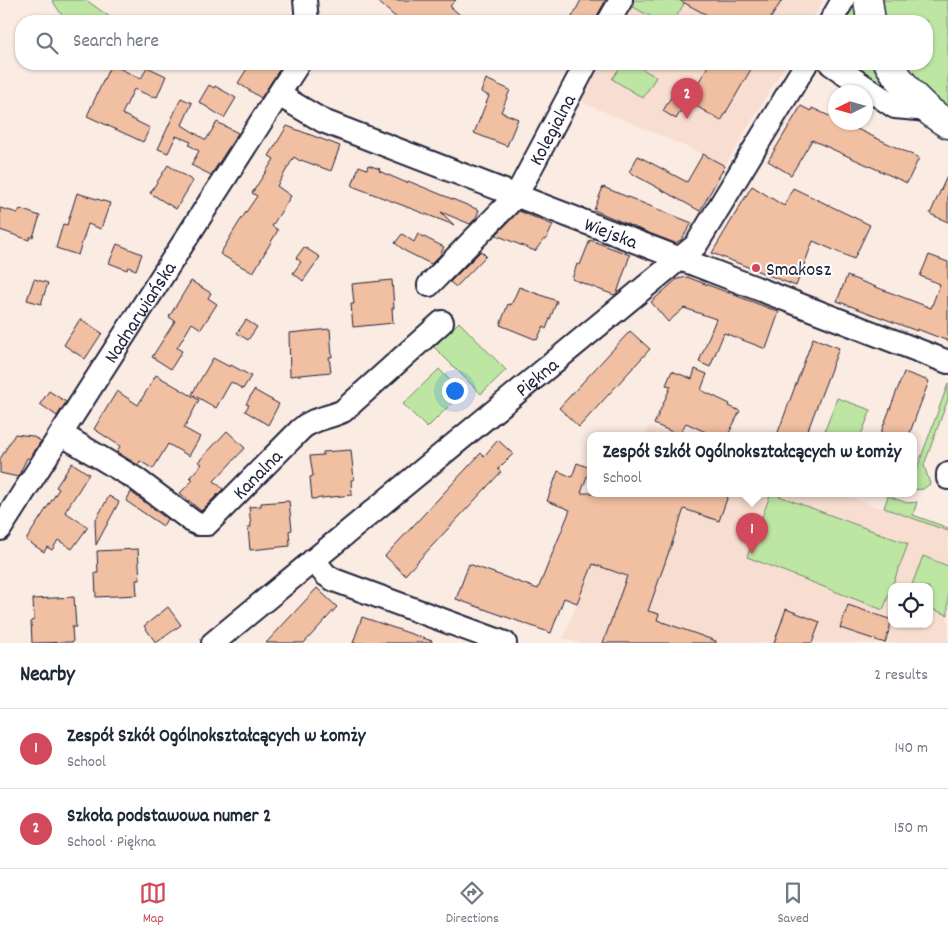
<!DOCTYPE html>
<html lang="en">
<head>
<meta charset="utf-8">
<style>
  :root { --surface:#fff; --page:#f6f6f7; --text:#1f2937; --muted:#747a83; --line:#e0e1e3; --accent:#d1495b }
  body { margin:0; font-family:Dekko,sans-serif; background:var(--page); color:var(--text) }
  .controls { position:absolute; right:15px; bottom:15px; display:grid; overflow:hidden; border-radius:10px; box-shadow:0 1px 4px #0004 }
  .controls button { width:45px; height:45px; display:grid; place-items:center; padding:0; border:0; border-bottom:1px solid var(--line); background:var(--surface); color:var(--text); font:25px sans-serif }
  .compass { position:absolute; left:828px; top:85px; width:45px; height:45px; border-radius:50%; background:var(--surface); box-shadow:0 1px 4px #0004; rotate:265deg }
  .you { position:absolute; left:454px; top:390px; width:18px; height:18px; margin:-12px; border:4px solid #fff; border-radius:50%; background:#1a73e8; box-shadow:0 0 0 8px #1a73e833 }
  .badge { display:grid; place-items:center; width:32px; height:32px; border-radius:50%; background:var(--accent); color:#fff; font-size:16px; font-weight:700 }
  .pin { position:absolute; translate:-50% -41px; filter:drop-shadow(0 1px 2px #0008) }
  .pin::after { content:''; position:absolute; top:26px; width:18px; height:15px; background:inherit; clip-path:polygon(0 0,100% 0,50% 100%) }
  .popup { position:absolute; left:587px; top:432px; width:330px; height:65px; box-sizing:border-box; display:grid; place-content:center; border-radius:10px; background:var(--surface); filter:drop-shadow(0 1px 4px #0005); font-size:16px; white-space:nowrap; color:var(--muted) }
  .popup b { font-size:19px; color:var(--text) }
  .popup::after { content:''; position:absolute; left:50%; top:100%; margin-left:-10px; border:10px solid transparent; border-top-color:var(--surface) }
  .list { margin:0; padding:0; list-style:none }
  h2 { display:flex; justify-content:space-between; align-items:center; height:65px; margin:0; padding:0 20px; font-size:21px }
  h2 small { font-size:16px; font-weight:400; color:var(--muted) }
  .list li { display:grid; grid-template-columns:32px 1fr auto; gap:15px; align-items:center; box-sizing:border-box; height:80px; padding:0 20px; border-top:1px solid var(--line) }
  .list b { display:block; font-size:19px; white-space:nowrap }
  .list p { margin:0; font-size:16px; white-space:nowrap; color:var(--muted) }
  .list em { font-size:16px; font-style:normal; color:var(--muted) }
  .icon { flex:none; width:28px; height:28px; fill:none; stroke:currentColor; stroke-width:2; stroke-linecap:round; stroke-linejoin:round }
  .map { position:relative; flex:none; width:948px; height:643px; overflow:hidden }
  .search { position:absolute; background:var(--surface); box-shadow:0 1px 4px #0004; left:15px; right:15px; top:15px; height:55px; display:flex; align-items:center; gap:12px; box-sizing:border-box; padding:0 18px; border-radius:20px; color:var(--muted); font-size:19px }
  .sheet { height:225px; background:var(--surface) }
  nav { display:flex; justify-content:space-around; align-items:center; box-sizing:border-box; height:70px; border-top:1px solid var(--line); background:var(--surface); font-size:14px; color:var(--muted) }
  nav a { display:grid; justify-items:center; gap:2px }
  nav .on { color:var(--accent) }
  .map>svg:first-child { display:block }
  .built { fill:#f8ded0; fill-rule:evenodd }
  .green { fill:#bde6a2; stroke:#70846e }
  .building { fill:#f1bfa2; stroke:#22223b }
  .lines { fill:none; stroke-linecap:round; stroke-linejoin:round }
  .minor-casing { stroke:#22223b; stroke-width:26 }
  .major-casing { stroke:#22223b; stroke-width:31 }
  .minor { stroke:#fff; stroke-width:22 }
  .major { stroke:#fff; stroke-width:28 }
  .poi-dot { fill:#d1495b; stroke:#fff; stroke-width:2 }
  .labels { text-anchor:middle; stroke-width:4; stroke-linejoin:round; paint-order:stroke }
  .street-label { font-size:20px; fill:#22223b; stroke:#fff }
  .poi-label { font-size:20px; fill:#22223b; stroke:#fff; text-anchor:start }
</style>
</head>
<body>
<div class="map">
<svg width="948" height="643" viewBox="0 0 948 643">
  <rect width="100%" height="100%" fill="#fbece3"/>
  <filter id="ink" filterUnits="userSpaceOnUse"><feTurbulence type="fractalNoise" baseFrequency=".02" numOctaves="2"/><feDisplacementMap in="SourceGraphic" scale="10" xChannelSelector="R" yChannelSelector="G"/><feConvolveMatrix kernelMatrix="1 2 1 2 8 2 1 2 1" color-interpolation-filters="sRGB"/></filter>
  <g filter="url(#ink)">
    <g class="built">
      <path d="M 629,0 L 824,0 L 811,21 L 618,21 Z"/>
      <path d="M 596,64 L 786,64 L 725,166 L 703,154 L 577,100 Z"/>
      <path d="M 649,426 L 674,435 L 645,435 Z"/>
      <path d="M 622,493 L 838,493 L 948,531 L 948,643 L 578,643 L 563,638 ZM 892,587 L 929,587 L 929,624 L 892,624 Z"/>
    </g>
    <g class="green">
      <path d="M 52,0 L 86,0 L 110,17 L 110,21 L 64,21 L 63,17 Z"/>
      <path d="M 631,0 L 686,0 L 674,21 L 658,21 L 628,4 Z"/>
      <path d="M 854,0 L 856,21 L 837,21 Z"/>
      <path d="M 879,0 L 948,0 L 948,112 L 900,64 L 927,64 L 927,21 L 880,21 Z"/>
      <path d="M 622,64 L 634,64 L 656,77 L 643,98 L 612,79 Z"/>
      <path d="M 848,64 L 871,64 L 885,87 Z"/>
      <path d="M 459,322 L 506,370 L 481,394 L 434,347 Z"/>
      <path d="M 439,369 L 462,393 L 427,428 L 403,404 Z"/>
      <path d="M 948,384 L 948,399 L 924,465 L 930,484 L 923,489 L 913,490 L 913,479 Z"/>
      <path d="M 837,398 L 871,410 L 861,435 L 830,435 L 824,433 Z"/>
      <path d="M 771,493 L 908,544 L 883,610 L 747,557 Z"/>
      <path d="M 888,496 L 907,503 L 917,502 L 913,515 L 948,528 L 948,531 L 884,508 Z"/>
      <path d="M 923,556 L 948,566 L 948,615 L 929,608 L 929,587 L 911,587 Z"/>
    </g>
    <g class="building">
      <path d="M 376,0 L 456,0 L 450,6 L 460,15 L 454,21 L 400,21 Z"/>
      <path d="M 581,0 L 606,0 L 598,14 L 596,21 L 570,21 Z"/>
      <path d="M 679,0 L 782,0 L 769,21 L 718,21 Z"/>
      <path d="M 111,64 L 141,79 L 147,67 L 166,76 L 157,97 L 154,96 L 153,97 L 134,89 L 122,114 L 150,128 L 143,142 L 87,116 Z"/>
      <path d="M 250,64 L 283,64 L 261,98 L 238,83 Z"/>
      <path d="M 709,64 L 754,64 L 721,121 L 688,101 Z"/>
      <path d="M 486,79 L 510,90 L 501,112 L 518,119 L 507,146 L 474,133 L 489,96 L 481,92 Z"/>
      <path d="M 209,85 L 214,88 L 215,86 L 236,98 L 224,118 L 199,102 Z"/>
      <path d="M 674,92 L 687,100 L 676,119 L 663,111 Z"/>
      <path d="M 181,98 L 192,103 L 182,125 L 206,140 L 217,122 L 238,133 L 211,175 L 191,165 L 199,151 L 189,145 L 191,142 L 176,136 L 168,153 L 158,149 Z"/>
      <path d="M 801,106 L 811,111 L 812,108 L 836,119 L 836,122 L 842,122 L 919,158 L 907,183 L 812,140 L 791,175 L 768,161 Z"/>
      <path d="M 287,126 L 340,146 L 331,171 L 301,160 L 300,161 L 294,157 L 277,186 L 291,196 L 272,226 L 278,230 L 253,273 L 220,254 L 238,224 L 257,196 L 252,193 L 274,159 L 269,156 Z"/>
      <path d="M 703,154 L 725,166 L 700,211 L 629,172 L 638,156 L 687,182 Z"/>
      <path d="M 168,165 L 193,181 L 176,209 L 150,193 Z"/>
      <path d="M 368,165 L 380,169 L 379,171 L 407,183 L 408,181 L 479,210 L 476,218 L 470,224 L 441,212 L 454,225 L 352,186 L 359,166 L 367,169 Z"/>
      <path d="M 948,174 L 948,222 L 930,214 Z"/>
      <path d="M 752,186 L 784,206 L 793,188 L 870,225 L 854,259 L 813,241 L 796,286 L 712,253 Z"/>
      <path d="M 603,187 L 692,223 L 681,240 L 675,243 L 636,228 L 594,210 Z"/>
      <path d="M 77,193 L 110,203 L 101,229 L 88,224 L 78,255 L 56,248 L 63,224 L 67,225 Z"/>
      <path d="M 0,208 L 18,213 L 20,209 L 40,216 L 33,237 L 30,237 L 29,240 L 0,230 Z"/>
      <path d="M 519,211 L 553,225 L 546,240 L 544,239 L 535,251 L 496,235 Z"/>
      <path d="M 402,234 L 414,242 L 418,234 L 444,247 L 440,255 L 431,264 L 405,251 L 395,243 Z"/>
      <path d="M 590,240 L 630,255 L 617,293 L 614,295 L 572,279 L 577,264 L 580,265 Z"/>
      <path d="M 117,244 L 142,254 L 136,270 L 128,267 L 127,270 L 109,263 Z"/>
      <path d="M 304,247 L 320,257 L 303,281 L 293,273 L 301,262 L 296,258 Z"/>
      <path d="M 481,251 L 486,256 L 456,287 L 450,282 Z"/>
      <path d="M 929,255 L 948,262 L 948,341 L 917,329 L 917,331 L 837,301 L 847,276 L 931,308 L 940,284 L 920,276 Z"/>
      <path d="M 687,277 L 779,312 L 766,349 L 724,333 L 710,367 L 699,362 L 716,319 L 684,308 L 668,322 L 651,302 L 677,279 Z"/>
      <path d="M 34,279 L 48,283 L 41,304 L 27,300 Z"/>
      <path d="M 392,280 L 394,308 L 392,308 L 393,323 L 353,327 L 351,304 L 354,304 L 352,284 Z"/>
      <path d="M 191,281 L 211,293 L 208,298 L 217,304 L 201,329 L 192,323 L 177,348 L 182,351 L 171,369 L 152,357 L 175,321 L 169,317 Z"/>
      <path d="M 519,287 L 557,301 L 546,329 L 543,327 L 537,340 L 500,325 L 508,304 L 511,305 Z"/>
      <path d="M 80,319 L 102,333 L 85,359 L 64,345 Z"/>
      <path d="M 246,320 L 257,327 L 248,340 L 237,333 Z"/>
      <path d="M 330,329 L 332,357 L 329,357 L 331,372 L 290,376 L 289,333 Z"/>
      <path d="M 630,331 L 650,349 L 579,427 L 559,408 Z"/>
      <path d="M 813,338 L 839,348 L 806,435 L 777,435 Z"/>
      <path d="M 213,358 L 230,367 L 231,365 L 251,376 L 243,389 L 231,382 L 216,408 L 192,394 Z"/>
      <path d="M 695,369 L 707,374 L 701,390 L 730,404 L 729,406 L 740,411 L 728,435 L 712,435 L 686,423 L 679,435 L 654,424 L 671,386 L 666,385 L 672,371 L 692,379 Z"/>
      <path d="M 904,372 L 929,381 L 909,435 L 880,435 Z"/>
      <path d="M 156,375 L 199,400 L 184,428 L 200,437 L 189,456 L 168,444 L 153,469 L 140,461 L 138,465 L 117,452 L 120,446 L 94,429 L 117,391 L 138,405 Z"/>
      <path d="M 254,390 L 279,404 L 268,425 L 245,411 L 249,405 L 246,404 Z"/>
      <path d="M 49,391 L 66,402 L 57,416 L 40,404 Z"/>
      <path d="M 227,431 L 245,448 L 214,481 L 223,489 L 201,511 L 180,493 L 193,480 L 190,477 L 202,464 L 198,462 Z"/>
      <path d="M 15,434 L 32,436 L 41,441 L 29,459 L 27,458 L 18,477 L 0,473 L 0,459 Z"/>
      <path d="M 498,440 L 513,454 L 498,469 L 501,472 L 405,575 L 385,556 L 481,453 L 484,456 Z"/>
      <path d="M 351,450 L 354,480 L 351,480 L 352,495 L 312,499 L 310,477 L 313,476 L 310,456 L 323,455 L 323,452 Z"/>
      <path d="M 72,463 L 89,474 L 65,512 L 88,527 L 72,549 L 58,540 L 52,550 L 47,547 L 44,552 L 26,540 L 59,489 L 56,487 Z"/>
      <path d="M 577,463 L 590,468 L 581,493 L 729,493 L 719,521 L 684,509 L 648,611 L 659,614 L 657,620 L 716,641 L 716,643 L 603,643 L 627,576 L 593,564 L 577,603 L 564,598 L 551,633 L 456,599 L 469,564 L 538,589 L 570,510 L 547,501 L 558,471 L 572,477 Z"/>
      <path d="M 131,492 L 167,519 L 163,526 L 126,501 Z"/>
      <path d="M 109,496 L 119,502 L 96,545 L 95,521 Z"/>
      <path d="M 289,501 L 292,530 L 289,531 L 290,546 L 250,550 L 248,527 L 251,527 L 249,507 L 261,506 L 261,503 Z"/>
      <path d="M 138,549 L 140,580 L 136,580 L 137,595 L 96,597 L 95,573 L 98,573 L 97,551 Z"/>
      <path d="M 317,588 L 337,607 L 304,643 L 266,643 Z"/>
      <path d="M 74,597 L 76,627 L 72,627 L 73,642 L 32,643 L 31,621 L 34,620 L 33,599 Z"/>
      <path d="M 848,605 L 892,620 L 885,643 L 840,628 Z"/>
      <path d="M 168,607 L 181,625 L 156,643 L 144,626 Z"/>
      <path d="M 786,609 L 820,622 L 812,643 L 774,643 Z"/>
      <path d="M 362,617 L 432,641 L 432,643 L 353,643 Z"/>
    </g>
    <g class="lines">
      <defs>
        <g id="minor">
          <path d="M 305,0 L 307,21"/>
          <path d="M 609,21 L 621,0"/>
          <path d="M 831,21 L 843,0"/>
          <path d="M 831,64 L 895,107 L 928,110"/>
          <path id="s1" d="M 279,95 L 323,121 L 948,362"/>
          <path id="s2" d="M 429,285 L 516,196 L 586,64"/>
          <path id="s3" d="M 61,434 L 136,479 L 192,521 L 198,524 L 207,524 L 301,429 C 313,418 329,418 343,411 L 442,322"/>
          <path d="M 948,474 L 948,478"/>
          <path id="s4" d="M 0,529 L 298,64"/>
          <path d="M 313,560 L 326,575 L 334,580 L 505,643"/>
          <path id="s5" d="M 213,643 L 696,245 L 806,64"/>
        </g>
        <g id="major">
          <path d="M 868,0 L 871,21"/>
          <path d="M 889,64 C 904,88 923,109 948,124"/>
        </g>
      </defs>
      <use href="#minor" class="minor-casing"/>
      <use href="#major" class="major-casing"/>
      <use href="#minor" class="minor"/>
      <use href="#major" class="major"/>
    </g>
  </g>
  <circle class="poi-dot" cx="756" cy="268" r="5"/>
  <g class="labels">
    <g class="street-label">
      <text dy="7" stroke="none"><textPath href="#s2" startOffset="200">Kolegialna</textPath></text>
      <text dy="7" stroke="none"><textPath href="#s1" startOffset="360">Wiejska</textPath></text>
      <text dy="7" stroke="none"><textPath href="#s4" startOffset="258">Nadnarwiańska</textPath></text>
      <text dy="7" stroke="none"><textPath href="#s5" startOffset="419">Piękna</textPath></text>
      <text dy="7" stroke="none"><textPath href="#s3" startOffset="244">Kanalna</textPath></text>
    </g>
    <g class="poi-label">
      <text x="766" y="275">Smakosz</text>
    </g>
  </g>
</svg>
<div class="controls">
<button><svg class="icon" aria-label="locate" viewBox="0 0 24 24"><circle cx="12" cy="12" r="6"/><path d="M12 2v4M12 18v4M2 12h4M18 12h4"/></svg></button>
</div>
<svg class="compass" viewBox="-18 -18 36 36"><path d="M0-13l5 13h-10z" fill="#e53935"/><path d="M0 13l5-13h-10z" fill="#747a83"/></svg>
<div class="you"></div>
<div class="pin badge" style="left:752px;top:554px">1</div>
<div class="popup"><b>Zespół Szkół Ogólnokształcących w Łomży</b>School</div>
<div class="pin badge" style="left:687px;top:119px">2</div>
<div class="search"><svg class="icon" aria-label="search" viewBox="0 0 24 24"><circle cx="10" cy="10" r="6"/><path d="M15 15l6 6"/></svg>Search here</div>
</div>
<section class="sheet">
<h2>Nearby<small>2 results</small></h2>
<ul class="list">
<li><span class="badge">1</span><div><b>Zespół Szkół Ogólnokształcących w Łomży</b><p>School</p></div><em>140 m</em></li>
<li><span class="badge">2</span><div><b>Szkoła podstawowa numer 2</b><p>School · Piękna</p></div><em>150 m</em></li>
</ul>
</section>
<nav>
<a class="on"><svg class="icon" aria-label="map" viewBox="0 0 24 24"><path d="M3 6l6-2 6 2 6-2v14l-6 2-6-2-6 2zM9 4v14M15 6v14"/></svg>Map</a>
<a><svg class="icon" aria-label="directions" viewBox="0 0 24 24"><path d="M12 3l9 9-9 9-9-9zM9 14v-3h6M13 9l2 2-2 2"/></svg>Directions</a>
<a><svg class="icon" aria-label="saved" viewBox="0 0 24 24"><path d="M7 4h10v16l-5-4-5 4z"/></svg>Saved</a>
</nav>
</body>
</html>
